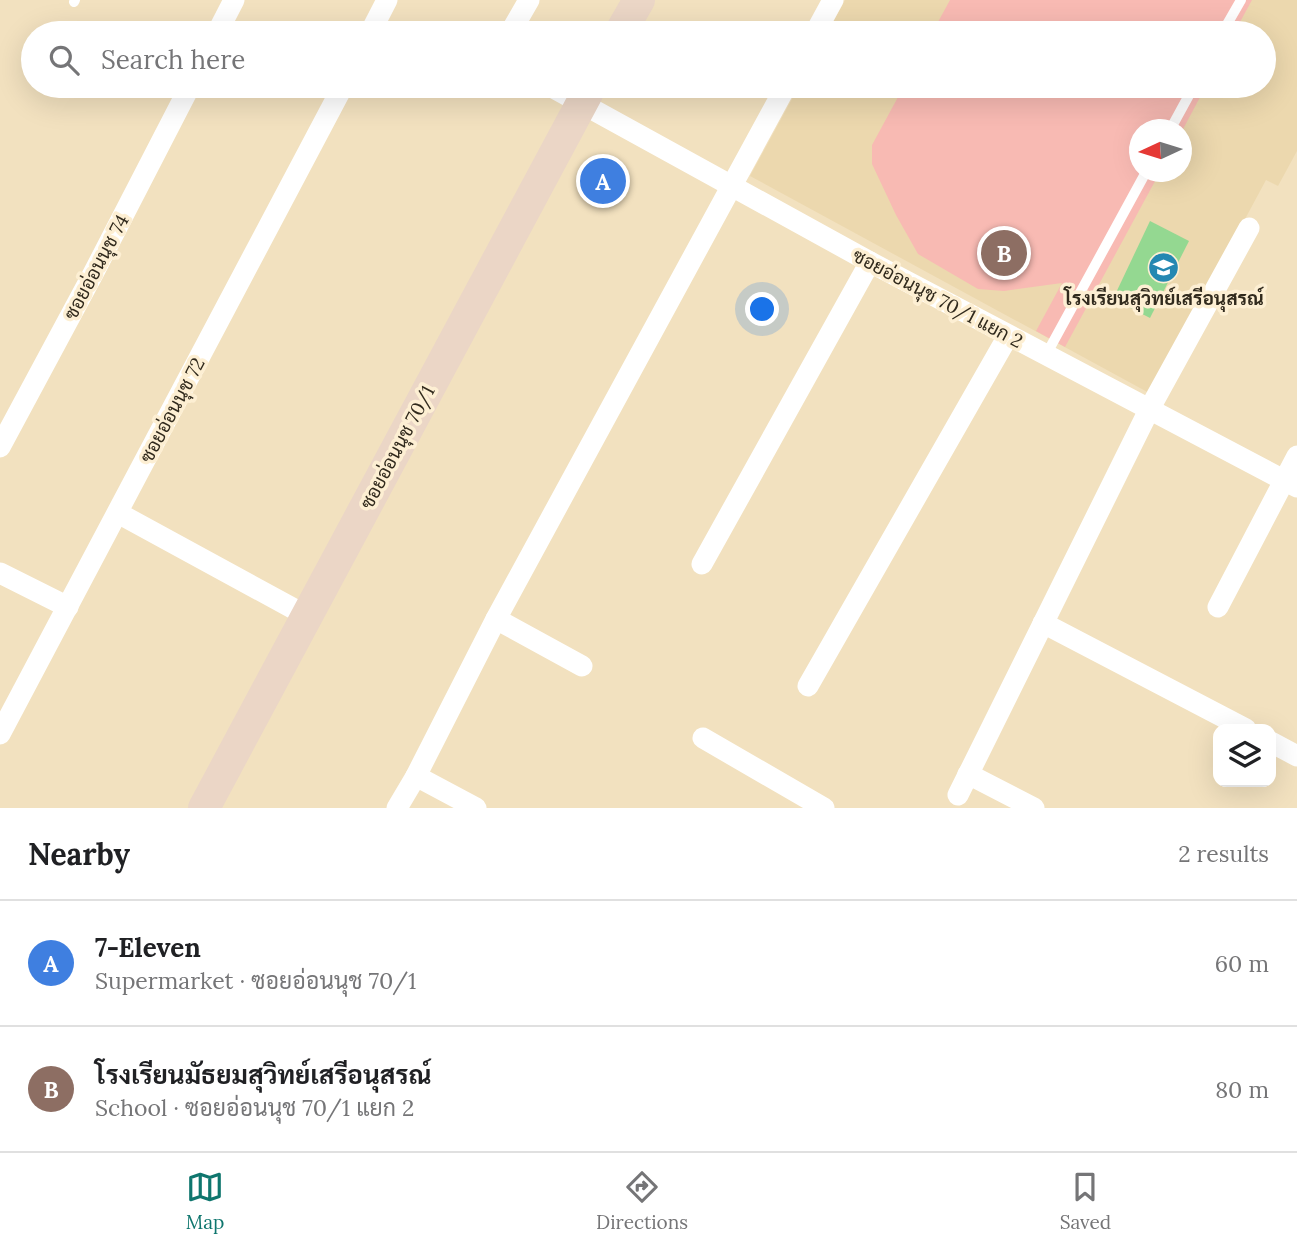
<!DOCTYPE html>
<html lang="en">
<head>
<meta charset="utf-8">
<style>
  :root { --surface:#fff; --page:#f2f2f2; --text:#202124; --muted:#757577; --line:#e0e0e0; --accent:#0f766e }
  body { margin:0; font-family:Lora,Sarabun,serif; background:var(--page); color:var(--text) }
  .controls { position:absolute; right:21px; bottom:21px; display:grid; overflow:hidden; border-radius:14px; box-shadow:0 7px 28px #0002 }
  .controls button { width:63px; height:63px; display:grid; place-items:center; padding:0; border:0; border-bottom:2px solid var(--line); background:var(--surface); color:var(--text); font:35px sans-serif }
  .compass { position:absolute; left:1129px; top:119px; width:63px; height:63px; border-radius:50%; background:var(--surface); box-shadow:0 7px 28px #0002; rotate:266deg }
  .you { position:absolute; left:763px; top:310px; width:24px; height:24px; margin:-18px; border:5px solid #fff; border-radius:50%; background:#1a73e8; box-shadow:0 0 0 10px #1a73e833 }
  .badge { display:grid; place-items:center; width:46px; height:46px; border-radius:50%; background:var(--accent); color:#fff; font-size:23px; font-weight:700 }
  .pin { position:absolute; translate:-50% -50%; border:4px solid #fff; box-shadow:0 2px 7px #0006 }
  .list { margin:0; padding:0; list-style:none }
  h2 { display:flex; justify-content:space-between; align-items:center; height:91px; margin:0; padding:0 28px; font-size:30px }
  h2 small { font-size:23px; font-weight:400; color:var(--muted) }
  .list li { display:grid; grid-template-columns:46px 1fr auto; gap:21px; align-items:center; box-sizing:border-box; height:126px; padding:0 28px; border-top:2px solid var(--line) }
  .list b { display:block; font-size:26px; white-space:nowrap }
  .list p { margin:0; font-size:23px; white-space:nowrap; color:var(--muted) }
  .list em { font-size:23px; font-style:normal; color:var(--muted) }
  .icon { flex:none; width:38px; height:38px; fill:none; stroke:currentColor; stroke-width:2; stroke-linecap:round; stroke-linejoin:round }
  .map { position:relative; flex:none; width:1297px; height:808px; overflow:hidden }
  .search { position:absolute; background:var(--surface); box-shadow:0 7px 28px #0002; left:21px; right:21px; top:21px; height:77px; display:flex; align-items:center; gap:18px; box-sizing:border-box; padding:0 24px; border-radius:38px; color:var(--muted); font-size:26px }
  .sheet { height:343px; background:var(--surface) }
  nav { display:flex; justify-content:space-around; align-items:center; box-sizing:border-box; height:98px; border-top:2px solid var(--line); background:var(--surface); font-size:19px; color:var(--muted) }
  nav a { display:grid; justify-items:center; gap:4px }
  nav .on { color:var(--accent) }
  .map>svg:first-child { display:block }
  .built { fill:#ecd8ae; fill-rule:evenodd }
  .green { fill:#f8bab3 }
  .water { fill:#94d891 }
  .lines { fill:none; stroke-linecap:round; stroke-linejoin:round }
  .lane { stroke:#fff; stroke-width:10 }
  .street { stroke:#fff; stroke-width:21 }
  .secondary { stroke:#ebd6c6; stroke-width:32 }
  .labels { text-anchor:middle; stroke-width:7; stroke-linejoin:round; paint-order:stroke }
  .street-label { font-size:19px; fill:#312a1d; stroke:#fdefd3 }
  .poi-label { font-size:19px; font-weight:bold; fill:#312a1d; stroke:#fdefd3 }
</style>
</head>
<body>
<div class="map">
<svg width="1297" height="808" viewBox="0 0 1297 808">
  <rect width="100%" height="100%" fill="#f2e1bf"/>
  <path class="built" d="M 845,0 L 1297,0 L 1297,151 L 1278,186 L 1266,180 L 1151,394 L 750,176 L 799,86 L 1264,86 L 1264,33 L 827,33 ZM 1140,130 L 1182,130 L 1182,172 L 1140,172 Z"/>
  <g class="green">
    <path d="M 950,0 L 1252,0 L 1234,33 L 932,33 Z"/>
    <path d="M 904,86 L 1206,86 L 1182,131 L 1182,130 L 1140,130 L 1140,172 L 1160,172 L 1065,347 L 1036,331 L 1062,283 L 1004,291 L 978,289 L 918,254 L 896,215 L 872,164 L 872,145 Z"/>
  </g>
  <path class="water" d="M 1150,221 L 1189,241 L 1150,318 L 1113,299 Z"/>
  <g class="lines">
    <g class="lane">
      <path d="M 74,2 L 75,0"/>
      <path d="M 1222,33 L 1241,0"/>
      <path d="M 1170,130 L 1194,86"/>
      <path d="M 1046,355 L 1146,172"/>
    </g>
    <g class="street">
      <path d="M 217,33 L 234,0"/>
      <path d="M 370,33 L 387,0"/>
      <path d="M 510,33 L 529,0"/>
      <path d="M 815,33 L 833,0"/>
      <path d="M 550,86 L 870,262 L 1297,487"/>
      <path d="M 0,447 L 94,272 L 190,86"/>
      <path d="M 118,513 L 307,616"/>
      <path d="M 702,564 L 870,262"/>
      <path d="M 0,573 L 68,607"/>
      <path d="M 1218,607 L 1297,456"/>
      <path d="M 496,619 L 582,666"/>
      <path d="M 1043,623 L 1246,729"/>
      <path d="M 808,686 L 1008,336"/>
      <path d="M 0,734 L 343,86"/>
      <path d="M 703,738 L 824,808"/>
      <path d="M 1271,742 L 1297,756"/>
      <path d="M 968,774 L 1034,808"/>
      <path d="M 958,795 L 1150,408 L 1249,228"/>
      <path d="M 397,808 L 416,776"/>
      <path d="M 476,808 L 416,776 L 496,619 L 786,86"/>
    </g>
    <g class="secondary">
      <path d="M 620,33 L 639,0"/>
      <path d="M 204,808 L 591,86"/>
    </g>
  </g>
  <defs>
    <symbol id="school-disc" viewBox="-11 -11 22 22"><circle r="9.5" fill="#2588b2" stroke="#fdefd3"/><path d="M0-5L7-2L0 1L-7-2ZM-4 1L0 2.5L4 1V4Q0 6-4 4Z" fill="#fff"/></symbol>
  </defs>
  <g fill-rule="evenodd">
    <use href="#school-disc" x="1146" y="250" width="35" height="35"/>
  </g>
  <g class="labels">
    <g class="street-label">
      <text transform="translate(96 267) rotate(-62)" y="7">ซอยอ่อนนุช 74</text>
      <text transform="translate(938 298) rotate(28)" y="7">ซอยอ่อนนุช 70/1 แยก 2</text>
      <text transform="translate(172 410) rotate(-62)" y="7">ซอยอ่อนนุช 72</text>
      <text transform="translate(397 447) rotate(-62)" y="7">ซอยอ่อนนุช 70/1</text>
    </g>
    <g class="poi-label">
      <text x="1164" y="305">โรงเรียนสุวิทย์เสรีอนุสรณ์</text>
    </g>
  </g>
</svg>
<div class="controls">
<button><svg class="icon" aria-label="layers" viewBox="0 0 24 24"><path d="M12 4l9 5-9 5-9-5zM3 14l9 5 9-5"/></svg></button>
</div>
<svg class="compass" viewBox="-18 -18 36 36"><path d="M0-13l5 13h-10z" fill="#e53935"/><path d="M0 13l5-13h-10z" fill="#757577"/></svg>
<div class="you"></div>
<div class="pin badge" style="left:603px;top:181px;background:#3f7fe0">A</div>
<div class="pin badge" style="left:1004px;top:253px;background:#8d6e63">B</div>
<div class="search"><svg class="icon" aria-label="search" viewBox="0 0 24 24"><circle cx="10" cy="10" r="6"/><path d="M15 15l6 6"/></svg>Search here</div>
</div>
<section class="sheet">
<h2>Nearby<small>2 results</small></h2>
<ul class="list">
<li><span class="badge" style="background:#3f7fe0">A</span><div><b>7-Eleven</b><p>Supermarket · ซอยอ่อนนุช 70/1</p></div><em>60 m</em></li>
<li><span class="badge" style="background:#8d6e63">B</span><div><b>โรงเรียนมัธยมสุวิทย์เสรีอนุสรณ์</b><p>School · ซอยอ่อนนุช 70/1 แยก 2</p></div><em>80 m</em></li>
</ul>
</section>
<nav>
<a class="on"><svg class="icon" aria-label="map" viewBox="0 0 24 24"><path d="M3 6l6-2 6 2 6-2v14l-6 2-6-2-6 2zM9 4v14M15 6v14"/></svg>Map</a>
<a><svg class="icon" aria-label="directions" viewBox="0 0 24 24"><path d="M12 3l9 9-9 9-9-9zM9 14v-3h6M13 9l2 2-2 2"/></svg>Directions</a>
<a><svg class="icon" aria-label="saved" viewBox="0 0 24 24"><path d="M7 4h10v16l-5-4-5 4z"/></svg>Saved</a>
</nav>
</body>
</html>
